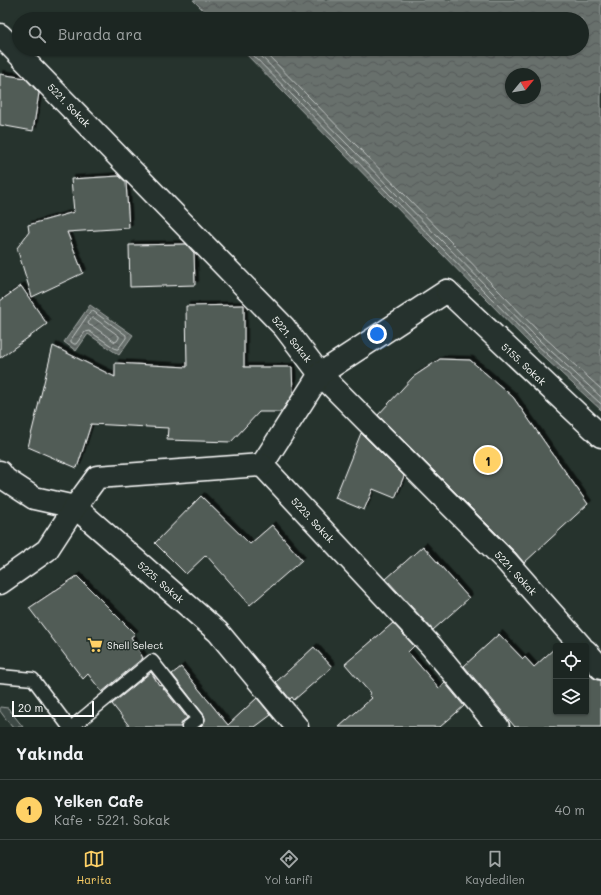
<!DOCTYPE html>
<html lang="tr">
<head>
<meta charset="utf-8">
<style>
  :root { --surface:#1c2622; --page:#29322f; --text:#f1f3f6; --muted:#a0a5a5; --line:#3a4340; --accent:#ffd166 }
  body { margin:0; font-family:Mali,sans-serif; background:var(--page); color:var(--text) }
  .controls { position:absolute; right:12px; bottom:12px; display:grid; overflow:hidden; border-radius:4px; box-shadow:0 1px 3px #0004 }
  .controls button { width:36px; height:36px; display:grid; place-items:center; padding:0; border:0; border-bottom:1px solid var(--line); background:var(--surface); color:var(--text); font:20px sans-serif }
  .compass { position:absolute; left:505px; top:68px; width:36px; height:36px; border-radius:50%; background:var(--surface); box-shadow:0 1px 3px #0004; rotate:60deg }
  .scale { position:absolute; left:12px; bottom:10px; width:82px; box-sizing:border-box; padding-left:4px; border:2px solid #fff; border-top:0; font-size:11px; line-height:14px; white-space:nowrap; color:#fff; -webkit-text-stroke:3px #26332d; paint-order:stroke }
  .you { position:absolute; left:377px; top:334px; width:14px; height:14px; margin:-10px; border:3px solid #fff; border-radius:50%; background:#1a73e8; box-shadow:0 0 0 6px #1a73e833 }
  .badge { display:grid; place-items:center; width:26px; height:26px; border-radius:50%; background:var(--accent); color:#111; font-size:13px; font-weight:700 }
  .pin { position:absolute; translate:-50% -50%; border:2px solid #fff; box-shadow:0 1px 4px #0006 }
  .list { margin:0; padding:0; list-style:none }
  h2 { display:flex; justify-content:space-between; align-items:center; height:52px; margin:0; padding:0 16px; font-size:17px }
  h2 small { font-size:13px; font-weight:400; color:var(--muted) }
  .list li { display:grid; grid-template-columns:26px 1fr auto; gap:12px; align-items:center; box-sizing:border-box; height:60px; padding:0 16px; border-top:1px solid var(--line) }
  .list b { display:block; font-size:15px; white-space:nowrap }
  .list p { margin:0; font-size:13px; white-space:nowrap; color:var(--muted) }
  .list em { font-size:13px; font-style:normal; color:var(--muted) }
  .icon { flex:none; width:22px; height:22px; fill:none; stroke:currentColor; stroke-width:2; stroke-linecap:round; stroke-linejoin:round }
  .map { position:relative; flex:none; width:601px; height:727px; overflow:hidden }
  .search { position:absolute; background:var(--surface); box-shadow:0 1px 3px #0004; left:12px; right:12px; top:12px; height:44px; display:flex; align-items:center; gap:10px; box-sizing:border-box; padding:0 14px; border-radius:22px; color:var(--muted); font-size:15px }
  .sheet { height:112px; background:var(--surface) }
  nav { display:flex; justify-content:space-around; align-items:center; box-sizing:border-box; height:56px; border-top:1px solid var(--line); background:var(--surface); font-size:11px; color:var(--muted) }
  nav a { display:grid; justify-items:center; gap:2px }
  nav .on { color:var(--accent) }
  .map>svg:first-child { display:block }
  .grass { fill:url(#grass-tufts); stroke:#9ea4a2 }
  .water { fill:url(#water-waves); stroke:#a4a9a7; fill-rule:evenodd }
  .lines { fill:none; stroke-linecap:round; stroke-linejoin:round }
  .shore { stroke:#c2c6c4; stroke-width:1 }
  .building { fill:#515c57; stroke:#fff; filter:url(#shadow) }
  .lane-casing { stroke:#fff; stroke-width:15 }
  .street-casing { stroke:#fff; stroke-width:25 }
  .secondary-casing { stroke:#fff; stroke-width:25 }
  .lane { stroke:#26332d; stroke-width:12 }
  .street { stroke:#26332d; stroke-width:22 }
  .secondary { stroke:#26332d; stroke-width:22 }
  .labels { text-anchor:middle; stroke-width:3; stroke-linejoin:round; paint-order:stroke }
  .street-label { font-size:10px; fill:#fff; stroke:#26332d }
  .poi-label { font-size:10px; fill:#fff; stroke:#26332d; text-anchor:start }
</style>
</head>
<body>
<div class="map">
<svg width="601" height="727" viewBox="0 0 601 727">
  <defs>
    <pattern id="grass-tufts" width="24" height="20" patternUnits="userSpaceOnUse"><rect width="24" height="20" fill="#3e4944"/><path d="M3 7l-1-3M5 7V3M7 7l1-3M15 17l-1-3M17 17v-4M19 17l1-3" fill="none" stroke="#5b6460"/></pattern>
    <pattern id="water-waves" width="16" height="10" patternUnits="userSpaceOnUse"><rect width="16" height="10" fill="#67706c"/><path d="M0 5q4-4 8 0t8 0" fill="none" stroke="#575a59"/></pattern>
    <filter id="shadow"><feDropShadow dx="3.5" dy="-3.5" stdDeviation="0" flood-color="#0009"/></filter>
  </defs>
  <rect width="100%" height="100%" fill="#26332d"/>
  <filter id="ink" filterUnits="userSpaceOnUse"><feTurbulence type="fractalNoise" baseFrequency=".025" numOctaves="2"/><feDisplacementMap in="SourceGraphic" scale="8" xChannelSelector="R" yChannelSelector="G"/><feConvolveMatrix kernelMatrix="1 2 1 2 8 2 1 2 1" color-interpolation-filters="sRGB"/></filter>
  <g filter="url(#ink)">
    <path class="grass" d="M 0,707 L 8,708 L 23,727 L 12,727 L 0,711 Z"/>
    <g class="water">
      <path d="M 193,0 L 601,0 L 601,410 L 533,347 L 241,49 L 582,49 L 582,19 L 212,19 ZM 511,74 L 535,74 L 535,98 L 511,98 Z"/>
      <path d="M 90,305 L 133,335 L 119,355 L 88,334 L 76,351 L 64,342 Z"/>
    </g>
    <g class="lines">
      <g class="shore">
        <path d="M 247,49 L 536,344 L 601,404"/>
        <path d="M 254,49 L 539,340 L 601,397"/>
        <path d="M 262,49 L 543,336 L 601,389"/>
        <path d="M 91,311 L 93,311 L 126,335 L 126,338 L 118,349 L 116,349 L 89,331 L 85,332 L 76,344 L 74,344 L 71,342 L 71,340 Z"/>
        <path d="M 94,318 L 119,336 L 119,338 L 117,341 L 115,342 L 94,327 L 89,325 L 88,323 L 91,319 Z"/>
      </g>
    </g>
    <g class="building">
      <path d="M 0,74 L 25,78 L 39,93 L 33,131 L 0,125 Z"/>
      <path d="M 119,176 L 126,182 L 129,228 L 67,232 L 83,273 L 32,297 L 17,248 L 29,232 L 28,225 L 74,212 L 71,179 Z"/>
      <path d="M 186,244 L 194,253 L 195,285 L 130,287 L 129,245 Z"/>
      <path d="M 21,286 L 47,324 L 0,358 L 0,301 Z"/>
      <path d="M 244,305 L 244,367 L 292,367 L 293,394 L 281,412 L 259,412 L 231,442 L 167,440 L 168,428 L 91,424 L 77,468 L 28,447 L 53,346 L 115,377 L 115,363 L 187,367 L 186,306 Z"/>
      <path d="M 440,359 L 470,360 L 513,397 L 588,504 L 524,563 L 516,553 L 378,415 L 413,377 Z"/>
      <path d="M 361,433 L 404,476 L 395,498 L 373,489 L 364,510 L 335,498 Z"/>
      <path d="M 201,496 L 250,544 L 272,525 L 302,560 L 250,605 L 206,555 L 186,574 L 155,543 Z"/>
      <path d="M 423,546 L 469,598 L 433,630 L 386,579 Z"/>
      <path d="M 77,576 L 135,634 L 131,637 L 143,658 L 102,692 L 88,674 L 83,679 L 29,608 Z"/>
      <path d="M 393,623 L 414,646 L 408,652 L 439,688 L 445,683 L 464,706 L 440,727 L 339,727 L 372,698 L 369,695 L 370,693 L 345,664 Z"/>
      <path d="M 499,634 L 523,659 L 525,657 L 534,667 L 556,647 L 556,712 L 586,712 L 586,670 L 592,677 L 597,680 L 601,680 L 601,727 L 515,727 L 464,666 Z"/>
      <path d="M 314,647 L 332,667 L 294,700 L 292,697 L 290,699 L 276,682 Z"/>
      <path d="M 181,667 L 228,725 L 257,698 L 271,715 L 255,727 L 200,727 L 205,721 L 205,718 L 204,715 L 172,674 Z"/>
      <path d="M 151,672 L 159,685 L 160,684 L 187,718 L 183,721 L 181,724 L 181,727 L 130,727 L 112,704 Z"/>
    </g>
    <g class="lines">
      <defs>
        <g id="lane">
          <path d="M 0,676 L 33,679 L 69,727"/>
          <path d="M 72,727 L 152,661 L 198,719 L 188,727"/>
        </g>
        <g id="street">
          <path d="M 0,35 L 284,327 L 320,374 L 507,562 L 581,646"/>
          <path d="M 262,465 L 431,646 L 498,727"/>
          <path d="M 262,465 L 320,374 L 447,291"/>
          <path d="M 0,472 L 5,479 L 34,498 L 75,507 L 218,632 L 297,727"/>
          <path d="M 0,583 L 47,550 L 75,507 L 97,477 L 262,465"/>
          <path d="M 586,651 L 601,668"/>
        </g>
        <path id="secondary" d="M 447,291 L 601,436"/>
      </defs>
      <use href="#lane" class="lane-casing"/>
      <use href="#street" class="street-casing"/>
      <use href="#secondary" class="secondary-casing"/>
      <use href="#lane" class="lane"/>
      <use href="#street" class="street"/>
      <use href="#secondary" class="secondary"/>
    </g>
  </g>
  <defs>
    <symbol id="supermarket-bare" viewBox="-9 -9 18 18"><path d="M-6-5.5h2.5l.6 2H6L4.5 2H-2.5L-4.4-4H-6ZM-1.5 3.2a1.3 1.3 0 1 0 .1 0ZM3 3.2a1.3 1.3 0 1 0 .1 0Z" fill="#ffd166" stroke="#26332d" stroke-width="2.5" paint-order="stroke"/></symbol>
  </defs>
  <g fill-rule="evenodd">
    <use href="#supermarket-bare" x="84" y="634" width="22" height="22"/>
  </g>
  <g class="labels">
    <g class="street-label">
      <text transform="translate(69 105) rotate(46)" y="4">5221. Sokak</text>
      <text transform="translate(292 339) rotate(51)" y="4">5221. Sokak</text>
      <text transform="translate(524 364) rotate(43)" y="4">5155. Sokak</text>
      <text transform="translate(313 520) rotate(47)" y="4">5223. Sokak</text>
      <text transform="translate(516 573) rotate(47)" y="4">5221. Sokak</text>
      <text transform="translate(161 582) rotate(41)" y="4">5225. Sokak</text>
    </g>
    <g class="poi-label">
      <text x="107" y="649">Shell Select</text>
    </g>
  </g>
</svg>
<div class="controls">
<button><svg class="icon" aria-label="locate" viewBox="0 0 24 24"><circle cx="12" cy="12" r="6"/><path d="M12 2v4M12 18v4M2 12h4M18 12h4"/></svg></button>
<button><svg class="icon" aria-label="layers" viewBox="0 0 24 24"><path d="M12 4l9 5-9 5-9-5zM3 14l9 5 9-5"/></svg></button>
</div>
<svg class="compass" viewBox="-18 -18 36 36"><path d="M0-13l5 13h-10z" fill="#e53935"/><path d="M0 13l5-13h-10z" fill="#a0a5a5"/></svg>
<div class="scale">20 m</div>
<div class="you"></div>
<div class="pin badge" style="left:488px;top:460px">1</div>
<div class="search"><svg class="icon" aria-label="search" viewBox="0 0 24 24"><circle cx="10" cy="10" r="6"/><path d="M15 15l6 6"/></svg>Burada ara</div>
</div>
<section class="sheet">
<h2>Yakında<small></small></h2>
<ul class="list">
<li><span class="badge">1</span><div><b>Yelken Cafe</b><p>Kafe · 5221. Sokak</p></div><em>40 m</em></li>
</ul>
</section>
<nav>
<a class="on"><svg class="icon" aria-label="map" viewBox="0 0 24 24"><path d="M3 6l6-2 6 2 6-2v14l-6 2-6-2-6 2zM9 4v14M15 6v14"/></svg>Harita</a>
<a><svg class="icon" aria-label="directions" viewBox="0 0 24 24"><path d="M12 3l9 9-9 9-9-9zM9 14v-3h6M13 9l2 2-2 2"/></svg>Yol tarifi</a>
<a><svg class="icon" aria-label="saved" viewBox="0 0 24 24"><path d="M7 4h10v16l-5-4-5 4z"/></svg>Kaydedilen</a>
</nav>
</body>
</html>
